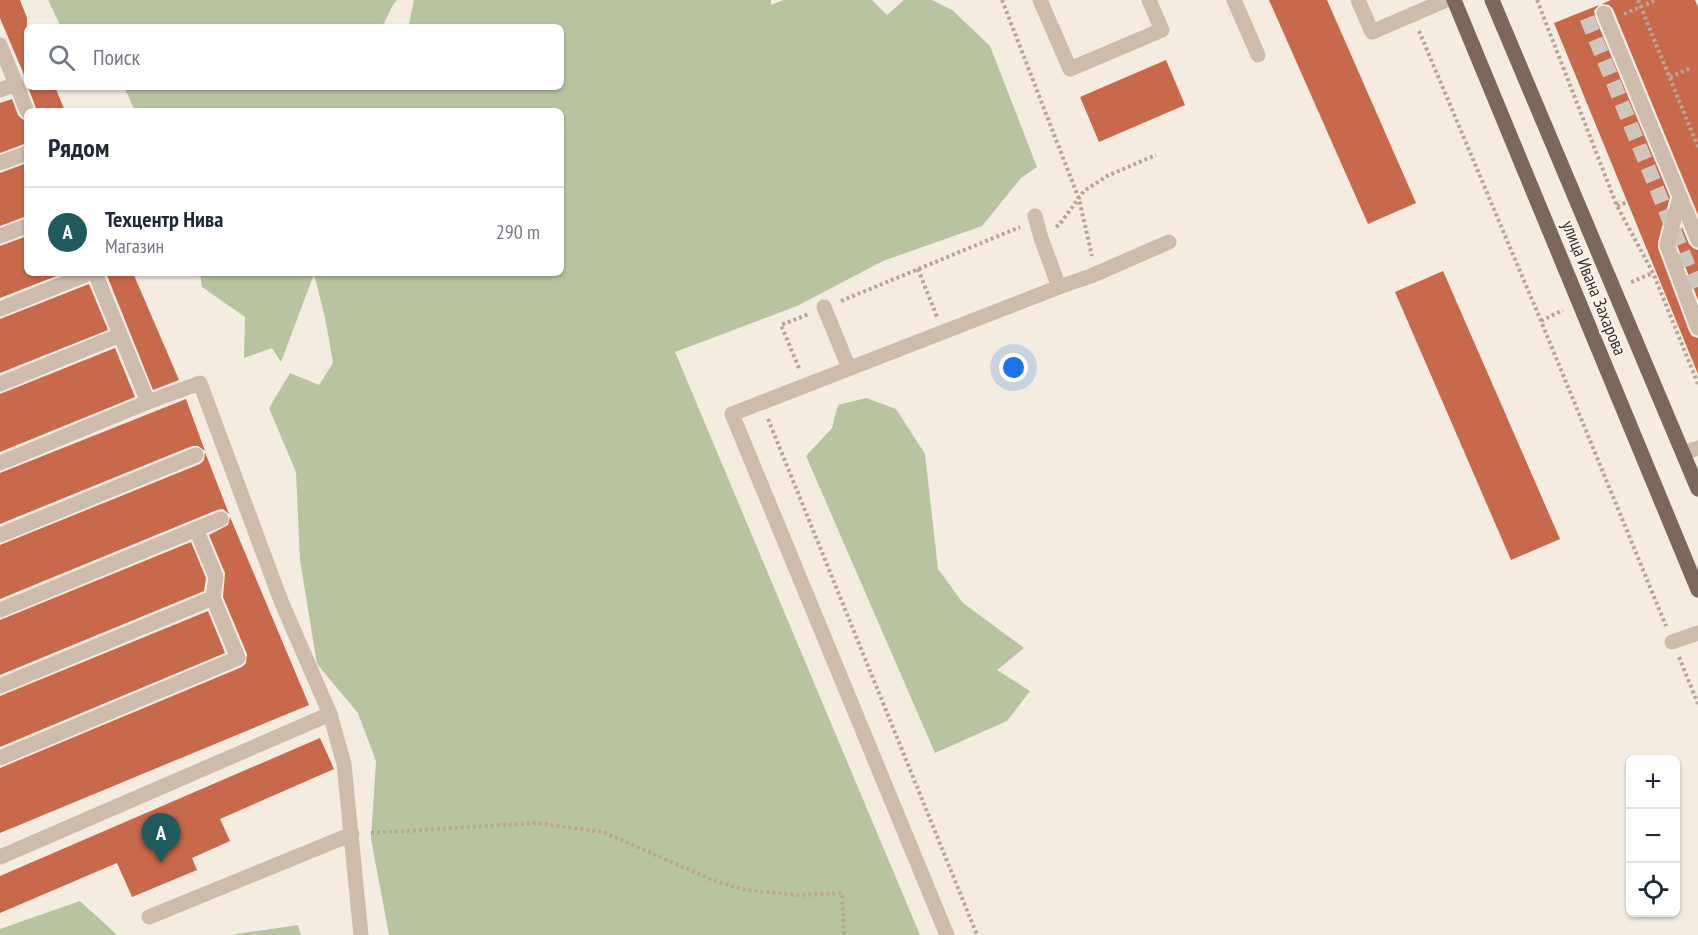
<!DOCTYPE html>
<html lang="ru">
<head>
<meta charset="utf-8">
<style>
  :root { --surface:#fff; --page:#f2f2f3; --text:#1f2937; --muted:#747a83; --line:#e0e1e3; --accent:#1f5a5e }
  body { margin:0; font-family:"PT Sans Narrow",sans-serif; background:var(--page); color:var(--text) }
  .controls { position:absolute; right:18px; bottom:18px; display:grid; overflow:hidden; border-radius:9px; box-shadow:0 2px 4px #0004 }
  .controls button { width:54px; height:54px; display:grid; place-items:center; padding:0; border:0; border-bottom:2px solid var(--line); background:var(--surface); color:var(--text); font:30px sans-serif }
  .you { position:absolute; left:1014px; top:368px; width:21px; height:21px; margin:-15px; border:4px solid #fff; border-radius:50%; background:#1a73e8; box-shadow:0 0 0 9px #1a73e833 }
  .badge { display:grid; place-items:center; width:39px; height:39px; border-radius:50%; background:var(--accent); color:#fff; font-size:20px; font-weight:700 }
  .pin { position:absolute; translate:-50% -50px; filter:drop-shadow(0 2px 3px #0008) }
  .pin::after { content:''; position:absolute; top:32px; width:21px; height:18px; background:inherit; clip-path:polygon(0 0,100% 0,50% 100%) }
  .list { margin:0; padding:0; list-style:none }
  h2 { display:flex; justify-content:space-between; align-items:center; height:78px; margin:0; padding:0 24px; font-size:26px }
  h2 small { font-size:20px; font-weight:400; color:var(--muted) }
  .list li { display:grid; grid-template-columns:39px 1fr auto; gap:18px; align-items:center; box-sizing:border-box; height:90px; padding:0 24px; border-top:2px solid var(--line) }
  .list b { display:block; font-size:22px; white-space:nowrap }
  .list p { margin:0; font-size:20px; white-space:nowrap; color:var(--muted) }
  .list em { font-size:20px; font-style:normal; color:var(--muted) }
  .icon { flex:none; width:33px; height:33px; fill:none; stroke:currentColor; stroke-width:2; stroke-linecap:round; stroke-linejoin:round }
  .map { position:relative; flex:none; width:1698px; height:935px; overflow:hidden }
  .search { position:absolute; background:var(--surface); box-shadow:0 2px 4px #0004; left:24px; top:24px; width:540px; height:66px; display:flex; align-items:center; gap:15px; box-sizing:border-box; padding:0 21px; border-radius:9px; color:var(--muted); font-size:22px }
  .panel { position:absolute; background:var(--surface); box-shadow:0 2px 4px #0004; left:24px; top:108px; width:540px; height:168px; border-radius:9px }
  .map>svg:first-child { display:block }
  .green { fill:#b8c4a0 }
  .building { fill:#c8694b }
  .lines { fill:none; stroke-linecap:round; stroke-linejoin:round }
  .minor-tunnel { stroke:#cfc6bd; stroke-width:15; stroke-dasharray:15 8; stroke-linecap:butt }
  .path { stroke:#b9a596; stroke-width:4; stroke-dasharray:3 3; stroke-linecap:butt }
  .minor { stroke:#cdbbac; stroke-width:15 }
  .major { stroke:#7d675c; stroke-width:15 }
  .labels { text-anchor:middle; stroke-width:4.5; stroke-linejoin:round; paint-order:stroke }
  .street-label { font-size:18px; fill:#3b302b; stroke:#fbf5ee }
</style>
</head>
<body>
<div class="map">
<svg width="1698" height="935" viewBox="0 0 1698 935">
  <rect width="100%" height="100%" fill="#f4ebe1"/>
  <g class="green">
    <path d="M 48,0 L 397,0 L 393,5 L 382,27 L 61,27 Z"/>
    <path d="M 414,0 L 771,0 L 771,5 L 783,0 L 872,0 L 887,15 L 904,0 L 932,0 L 952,10 L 990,46 L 1037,167 L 1021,178 L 982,226 L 883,261 L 797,306 L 675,352 L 920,935 L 389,935 L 371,839 L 376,761 L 358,713 L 317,664 L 300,560 L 296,472 L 269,408 L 290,373 L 319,385 L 333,363 L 325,317 L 314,274 L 281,362 L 272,348 L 244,358 L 245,317 L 202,287 L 200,273 L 561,273 L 561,111 L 135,111 L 124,87 L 561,87 L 561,27 L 406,27 L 409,24 Z"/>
    <path d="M 866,398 L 896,409 L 925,454 L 938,569 L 963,603 L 1024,648 L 997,670 L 1030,691 L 1007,721 L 935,753 L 806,456 L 832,428 L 838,405 Z"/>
    <path d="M 80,901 L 117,935 L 0,935 L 0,929 Z"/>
    <path d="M 298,925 L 301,935 L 234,935 L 236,934 Z"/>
  </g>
  <g class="building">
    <path d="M 0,0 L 20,0 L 27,18 L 27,82 L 0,18 Z"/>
    <path d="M 1269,0 L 1327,0 L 1416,203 L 1368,224 Z"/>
    <path d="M 1611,0 L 1695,0 L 1698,7 L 1698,215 L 1613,9 L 1609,5 L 1602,4 Z"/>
    <path d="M 1599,5 L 1594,11 L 1595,17 L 1670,197 L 1658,242 L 1658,248 L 1689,331 L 1692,336 L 1698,338 L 1698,374 L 1554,23 Z"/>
    <path d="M 1166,60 L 1185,105 L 1099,142 L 1080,97 Z"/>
    <path d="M 28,87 L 55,87 L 65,111 L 37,111 Z"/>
    <path d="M 12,99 L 18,115 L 22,119 L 27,121 L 27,143 L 0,153 L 0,103 Z"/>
    <path d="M 27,163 L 27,216 L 0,226 L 0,173 Z"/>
    <path d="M 1682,227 L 1689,244 L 1693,248 L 1698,250 L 1698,300 L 1677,245 Z"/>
    <path d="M 27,236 L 27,273 L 64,273 L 0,298 L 0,246 Z"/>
    <path d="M 1443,271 L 1560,539 L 1511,560 L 1395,292 Z"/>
    <path d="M 106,273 L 133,273 L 179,380 L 153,390 Z"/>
    <path d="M 89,284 L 108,330 L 0,373 L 0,319 Z"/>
    <path d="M 115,348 L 135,397 L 0,452 L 0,394 Z"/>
    <path d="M 186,399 L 205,451 L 198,446 L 192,446 L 0,524 L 0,473 Z"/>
    <path d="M 205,452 L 229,514 L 223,509 L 217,510 L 0,599 L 0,545 L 200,464 L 204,460 Z"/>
    <path d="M 230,517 L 309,705 L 0,833 L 0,768 L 242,667 L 246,663 L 247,654 L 223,597 L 225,573 L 209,535 L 228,525 Z"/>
    <path d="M 191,542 L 206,578 L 204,591 L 0,675 L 0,620 Z"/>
    <path d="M 208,611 L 225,653 L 0,747 L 0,696 Z"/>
    <path d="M 320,738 L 334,769 L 220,819 L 230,841 L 192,858 L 197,870 L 132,897 L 117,863 L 0,913 L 0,876 Z"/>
  </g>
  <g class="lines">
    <path class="minor-tunnel" d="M 1587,18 L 1698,290"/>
    <g class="path">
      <path d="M 1002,0 L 1079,199 L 1092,256"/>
      <path d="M 1537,0 L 1617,206 L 1653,273 L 1698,384"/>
      <path d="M 1638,0 L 1698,147"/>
      <path d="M 1624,14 L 1656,0"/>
      <path d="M 1419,31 L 1541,321 L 1666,626"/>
      <path d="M 1670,77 L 1691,68"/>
      <path d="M 1617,206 L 1627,202"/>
      <path d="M 1056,227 L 1060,224 L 1084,191 L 1107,176 L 1156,155"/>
      <path d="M 918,269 L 937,317"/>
      <path d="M 1631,282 L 1653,273"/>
      <path d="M 841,301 L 1020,227"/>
      <path d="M 1541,321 L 1563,310"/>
      <path d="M 799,368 L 781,325 L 809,314"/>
      <path d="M 768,419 L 977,935"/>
      <path d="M 1679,657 L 1698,704"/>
      <path d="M 371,833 L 536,823 L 603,832 L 715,881 L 745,890 L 799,895 L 842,893 L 844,935"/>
    </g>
    <g class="minor">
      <path d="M 1040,0 L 1070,69 L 1162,30 L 1149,0"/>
      <path d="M 1234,0 L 1258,55"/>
      <path d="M 1358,0 L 1372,32 L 1446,0"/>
      <path d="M 1604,13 L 1698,240"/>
      <path d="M 0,45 L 27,111"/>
      <path d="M 0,90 L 16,84"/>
      <path d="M 0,163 L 27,153"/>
      <path d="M 1680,197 L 1667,245 L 1698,328"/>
      <path d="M 0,236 L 27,226"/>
      <path d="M 95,273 L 148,402"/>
      <path d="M 1059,287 L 1091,276 L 1169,242"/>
      <path d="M 824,307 L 849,368"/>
      <path d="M 0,309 L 90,273"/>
      <path d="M 0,384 L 120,335"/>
      <path d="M 1684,453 L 1698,448"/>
      <path d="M 0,463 L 148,402 L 200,383 L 281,601 L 330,714 L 344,764 L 361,935"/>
      <path d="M 0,535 L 196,455"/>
      <path d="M 0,610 L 221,519"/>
      <path d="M 1672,642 L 1698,633"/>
      <path d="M 0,686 L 213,598"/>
      <path d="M 0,758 L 238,658 L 213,598 L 216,577 L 196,529"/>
      <path d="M 0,857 L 330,714"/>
      <path d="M 149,917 L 352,834"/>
      <path d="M 947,935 L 732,414 L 1059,287 L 1041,238 L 1035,216"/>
    </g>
    <g class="major">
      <path d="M 1454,0 L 1698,590"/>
      <path d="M 1492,0 L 1698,489"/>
    </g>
  </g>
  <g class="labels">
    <g class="street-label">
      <text transform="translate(1594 288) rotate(68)" y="6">улица Ивана Захарова</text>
    </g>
  </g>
</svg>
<div class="controls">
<button>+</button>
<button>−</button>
<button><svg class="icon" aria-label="locate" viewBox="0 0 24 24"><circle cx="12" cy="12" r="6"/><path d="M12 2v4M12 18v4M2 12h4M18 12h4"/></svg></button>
</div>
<div class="you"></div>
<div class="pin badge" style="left:161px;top:863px">A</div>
<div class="search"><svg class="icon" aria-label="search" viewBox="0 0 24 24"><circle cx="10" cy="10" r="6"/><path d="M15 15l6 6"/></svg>Поиск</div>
<section class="panel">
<h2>Рядом<small></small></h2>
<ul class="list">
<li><span class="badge">A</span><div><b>Техцентр Нива</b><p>Магазин</p></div><em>290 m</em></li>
</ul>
</section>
</div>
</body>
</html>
